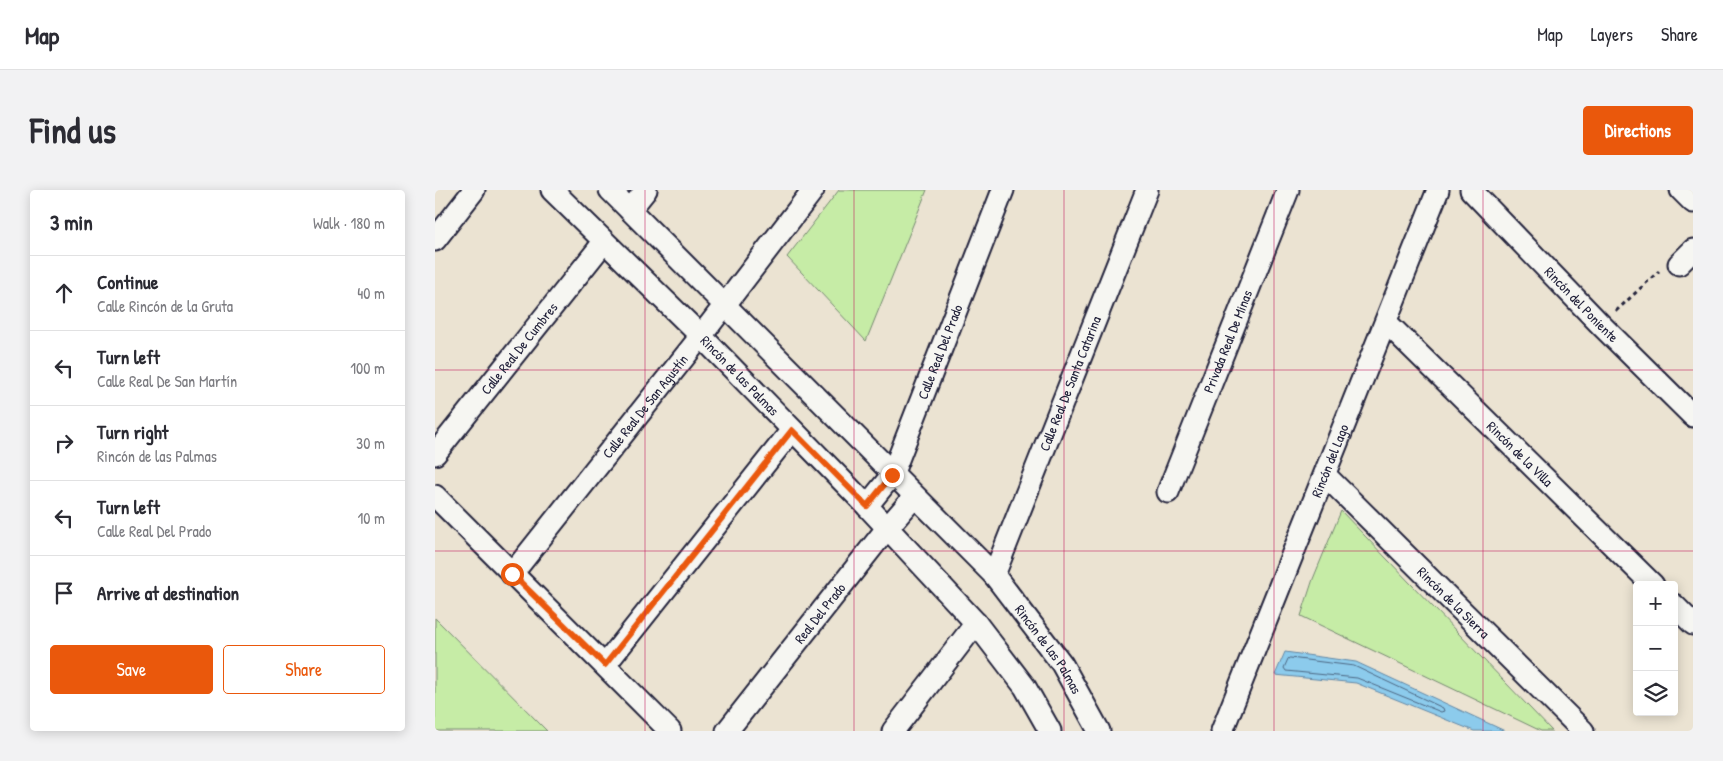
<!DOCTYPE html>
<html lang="en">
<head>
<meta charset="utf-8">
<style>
  :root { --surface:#fff; --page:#f2f2f3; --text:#2b2b33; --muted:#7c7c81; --line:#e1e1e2; --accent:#ea580c }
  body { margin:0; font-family:"Patrick Hand",sans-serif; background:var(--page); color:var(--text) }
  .controls { position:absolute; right:15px; bottom:15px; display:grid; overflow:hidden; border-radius:5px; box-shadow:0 2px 12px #0003 }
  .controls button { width:45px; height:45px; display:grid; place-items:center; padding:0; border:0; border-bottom:1px solid var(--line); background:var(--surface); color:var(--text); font:25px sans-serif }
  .stop { position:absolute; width:15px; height:15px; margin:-11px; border:4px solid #ea580c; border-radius:50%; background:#fff }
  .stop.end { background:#ea580c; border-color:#fff; box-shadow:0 1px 5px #0008 }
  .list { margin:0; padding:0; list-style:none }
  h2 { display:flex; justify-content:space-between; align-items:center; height:65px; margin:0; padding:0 20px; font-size:21px }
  h2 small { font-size:16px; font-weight:400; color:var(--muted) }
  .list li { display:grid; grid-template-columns:32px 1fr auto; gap:15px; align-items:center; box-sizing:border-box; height:75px; padding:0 20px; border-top:1px solid var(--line) }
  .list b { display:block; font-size:19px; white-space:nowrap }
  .list p { margin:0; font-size:16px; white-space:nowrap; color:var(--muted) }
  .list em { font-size:16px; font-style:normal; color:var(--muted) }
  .actions { display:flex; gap:10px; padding:15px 20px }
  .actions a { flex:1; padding:11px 0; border:1px solid var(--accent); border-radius:5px; text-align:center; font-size:18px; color:var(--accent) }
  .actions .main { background:var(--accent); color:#fff }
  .icon { flex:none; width:28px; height:28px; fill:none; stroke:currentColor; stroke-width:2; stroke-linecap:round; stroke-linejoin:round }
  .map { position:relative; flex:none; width:1258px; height:541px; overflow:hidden; border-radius:5px }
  header { display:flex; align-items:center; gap:30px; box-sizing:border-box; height:70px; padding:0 25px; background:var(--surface); border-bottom:1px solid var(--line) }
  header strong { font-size:24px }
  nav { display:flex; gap:28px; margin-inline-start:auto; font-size:18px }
  .intro { display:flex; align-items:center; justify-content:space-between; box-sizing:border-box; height:120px; padding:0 30px }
  h1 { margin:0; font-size:35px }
  .button { padding:12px 22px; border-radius:5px; background:var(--accent); color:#fff; font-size:18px; font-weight:700 }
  main { display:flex; gap:30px; padding:0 30px }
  aside { flex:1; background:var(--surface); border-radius:5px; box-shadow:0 2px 12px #0003 }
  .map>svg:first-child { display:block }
  .green { fill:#c6eca6; stroke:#748770 }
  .water { fill:#8ccbec; stroke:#6287a5 }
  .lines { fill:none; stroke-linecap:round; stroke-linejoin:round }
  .shore { stroke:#4c6682; stroke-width:1 }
  .minor-casing { stroke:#22223b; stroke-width:25 }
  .path { stroke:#22223b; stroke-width:3; stroke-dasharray:4 4; stroke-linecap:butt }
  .minor { stroke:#f6f6f2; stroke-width:21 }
  .route { stroke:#ea580c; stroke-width:6 }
  .grid { fill:none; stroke:#c2185b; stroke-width:1; stroke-opacity:0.55 }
  .labels { text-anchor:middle; stroke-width:4; stroke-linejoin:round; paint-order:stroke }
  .street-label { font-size:14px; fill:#22223b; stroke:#f6f6f2 }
</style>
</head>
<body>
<header>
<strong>Map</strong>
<nav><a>Map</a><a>Layers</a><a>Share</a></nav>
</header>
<div class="intro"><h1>Find us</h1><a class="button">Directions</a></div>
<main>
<aside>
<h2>3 min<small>Walk · 180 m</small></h2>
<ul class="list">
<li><svg class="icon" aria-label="ahead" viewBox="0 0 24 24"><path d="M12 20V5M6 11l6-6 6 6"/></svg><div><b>Continue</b><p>Calle Rincón de la Gruta</p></div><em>40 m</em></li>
<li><svg class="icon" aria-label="left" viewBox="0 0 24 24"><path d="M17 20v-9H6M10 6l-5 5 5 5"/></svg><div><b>Turn left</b><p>Calle Real De San Martín</p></div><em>100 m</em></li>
<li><svg class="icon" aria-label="right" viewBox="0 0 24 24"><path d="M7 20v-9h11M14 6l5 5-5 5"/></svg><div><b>Turn right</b><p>Rincón de las Palmas</p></div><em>30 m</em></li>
<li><svg class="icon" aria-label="left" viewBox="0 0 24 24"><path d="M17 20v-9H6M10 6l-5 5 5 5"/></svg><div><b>Turn left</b><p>Calle Real Del Prado</p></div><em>10 m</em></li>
<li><svg class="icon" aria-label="arrive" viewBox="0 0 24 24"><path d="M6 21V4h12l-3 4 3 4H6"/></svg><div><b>Arrive at destination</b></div></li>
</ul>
<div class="actions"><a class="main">Save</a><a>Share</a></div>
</aside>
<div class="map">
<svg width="1258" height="541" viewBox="0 0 1258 541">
  <rect width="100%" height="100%" fill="#ebe3d2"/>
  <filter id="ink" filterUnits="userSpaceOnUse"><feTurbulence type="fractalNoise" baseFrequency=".02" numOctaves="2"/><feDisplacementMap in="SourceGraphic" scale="10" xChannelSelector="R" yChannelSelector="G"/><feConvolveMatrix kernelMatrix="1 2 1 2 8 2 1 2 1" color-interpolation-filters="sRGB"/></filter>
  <g filter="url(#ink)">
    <g class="green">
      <path d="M 404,0 L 492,0 L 431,151 L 352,67 Z"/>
      <path d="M 906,321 L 1117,541 L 1106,541 L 866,426 L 878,389 Z"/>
      <path d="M 0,428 L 112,541 L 0,541 Z"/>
    </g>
    <path class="water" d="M 850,462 L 921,472 L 1070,541 L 1039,541 L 921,493 L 840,485 Z"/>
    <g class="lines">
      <path class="shore" d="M 855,468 L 919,476 L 1008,518 L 1009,521 L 1006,522 L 922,488 L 851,481 L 849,478 L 853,469 Z"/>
      <defs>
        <g id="minor">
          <path id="s1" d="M 117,0 L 266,146 L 432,316 L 541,433 L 590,497 L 615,541"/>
          <path id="s2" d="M 175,0 L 559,385 L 627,474 L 664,541"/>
          <path id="s3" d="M 1036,0 L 1166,135 L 1258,226"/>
          <path d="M 1246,0 L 1258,12"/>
          <path d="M 195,20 L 211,0"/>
          <path d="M 0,50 L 39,0"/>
          <path d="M 1244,74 L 1258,60"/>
          <path id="s4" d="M 951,132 L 1218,395"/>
          <path id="s5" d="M 0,264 L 169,52"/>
          <path id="s6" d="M 890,285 L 1148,541"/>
          <path id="s7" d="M 733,302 L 853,0"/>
          <path d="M 0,306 L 235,541"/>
          <path id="s8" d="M 432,316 L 457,285 L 568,0"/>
          <path id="s9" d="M 77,384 L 266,146 L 378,0"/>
          <path id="s10" d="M 559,385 L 712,0"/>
          <path d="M 1239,415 L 1258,434"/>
          <path d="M 170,475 L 357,240"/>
          <path id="s11" d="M 292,541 L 453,337 L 479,307"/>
          <path d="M 458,541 L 541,433"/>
          <path id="s12" d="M 787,541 L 1003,0"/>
        </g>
      </defs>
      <use href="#minor" class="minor-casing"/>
      <path class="path" d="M 1181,121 L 1224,81"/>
      <use href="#minor" class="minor"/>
    </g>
  </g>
  <g class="lines" filter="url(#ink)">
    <path class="route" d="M 77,384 L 170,475 L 357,240 L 432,316 L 457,285"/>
  </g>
  <path class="grid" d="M 210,0 L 210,541M 419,0 L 419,541M 629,0 L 629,541M 839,0 L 839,541M 1048,0 L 1048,541M 0,180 L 1258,180M 0,361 L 1258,361"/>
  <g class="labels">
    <g class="street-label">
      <text dy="5" stroke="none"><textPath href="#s3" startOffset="159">Rincón del Poniente</textPath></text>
      <text dy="5" stroke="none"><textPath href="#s7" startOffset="162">Privada Real De Minas</textPath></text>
      <text dy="5" stroke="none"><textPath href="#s5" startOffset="135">Calle Real De Cumbres</textPath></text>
      <text dy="5" stroke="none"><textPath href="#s8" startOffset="172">Calle Real Del Prado</textPath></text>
      <text dy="5" stroke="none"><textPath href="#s1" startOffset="264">Rincón de las Palmas</textPath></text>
      <text dy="5" stroke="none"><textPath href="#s10" startOffset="206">Calle Real De Santa Catarina</textPath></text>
      <text dy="5" stroke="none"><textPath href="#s9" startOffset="214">Calle Real De San Agustín</textPath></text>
      <text dy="5" stroke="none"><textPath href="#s4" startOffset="188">Rincón de la Villa</textPath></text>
      <text dy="5" stroke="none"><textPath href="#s12" startOffset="291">Rincón del Lago</textPath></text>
      <text dy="5" stroke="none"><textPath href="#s6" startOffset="181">Rincón de la Sierra</textPath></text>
      <text dy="5" stroke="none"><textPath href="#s11" startOffset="150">Real Del Prado</textPath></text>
      <text dy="5" stroke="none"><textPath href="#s2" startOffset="636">Rincón de las Palmas</textPath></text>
    </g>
  </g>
</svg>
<div class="controls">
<button>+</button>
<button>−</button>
<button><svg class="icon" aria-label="layers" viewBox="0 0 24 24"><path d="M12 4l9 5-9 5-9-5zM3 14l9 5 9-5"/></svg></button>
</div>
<div class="stop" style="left:77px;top:384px"></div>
<div class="stop end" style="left:457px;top:285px"></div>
</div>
</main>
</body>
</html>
